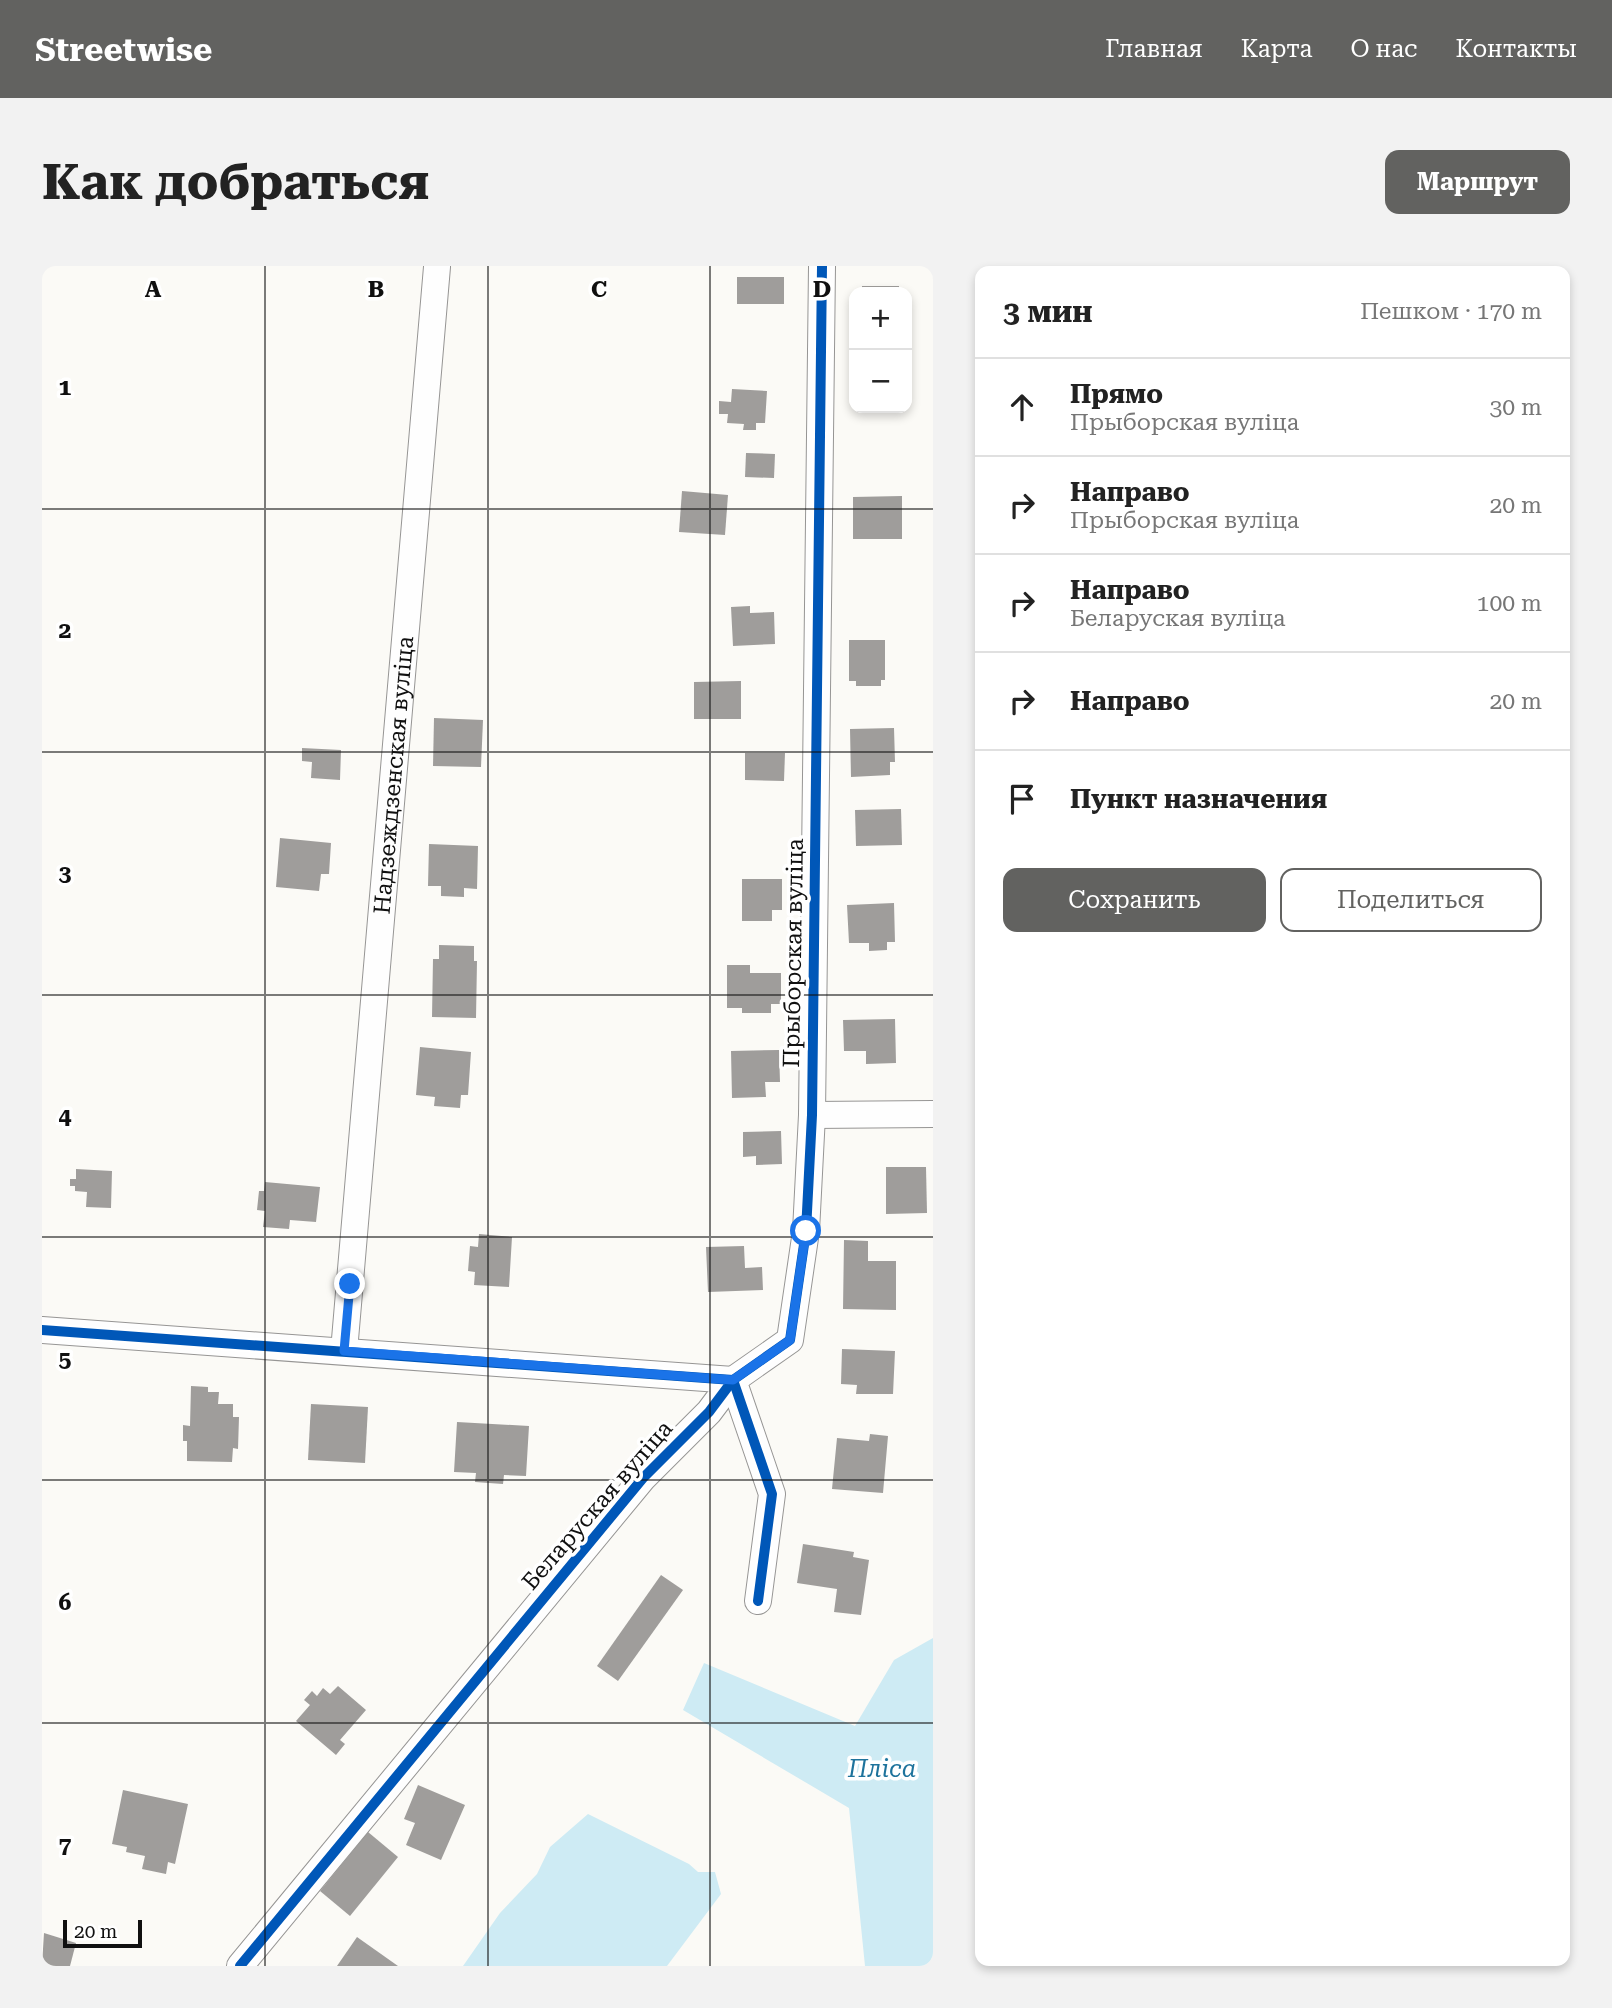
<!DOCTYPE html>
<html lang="ru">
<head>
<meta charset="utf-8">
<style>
  :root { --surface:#fff; --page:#f2f2f2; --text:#222; --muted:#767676; --line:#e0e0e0; --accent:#626260 }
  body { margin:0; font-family:"Roboto Serif",serif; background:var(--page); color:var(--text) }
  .controls { position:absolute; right:21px; top:21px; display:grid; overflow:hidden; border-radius:14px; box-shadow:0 4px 10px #0003 }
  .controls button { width:63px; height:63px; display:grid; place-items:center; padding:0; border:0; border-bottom:2px solid var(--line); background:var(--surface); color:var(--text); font:35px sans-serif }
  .scale { position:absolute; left:21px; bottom:18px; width:79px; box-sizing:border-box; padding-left:7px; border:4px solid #101010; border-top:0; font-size:19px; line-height:24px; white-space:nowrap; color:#101010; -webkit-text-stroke:5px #fff; paint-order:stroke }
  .stop { position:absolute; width:21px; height:21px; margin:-16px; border:5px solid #1a73e8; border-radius:50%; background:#fff }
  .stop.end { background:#1a73e8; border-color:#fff; box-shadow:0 2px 7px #0008 }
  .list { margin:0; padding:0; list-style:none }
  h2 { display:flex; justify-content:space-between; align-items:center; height:91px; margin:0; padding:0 28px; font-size:30px }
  h2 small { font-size:23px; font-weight:400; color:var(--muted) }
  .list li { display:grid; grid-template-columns:46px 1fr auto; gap:21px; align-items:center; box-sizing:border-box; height:98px; padding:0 28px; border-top:2px solid var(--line) }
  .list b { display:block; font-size:26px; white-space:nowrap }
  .list p { margin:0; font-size:23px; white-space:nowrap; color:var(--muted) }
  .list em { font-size:23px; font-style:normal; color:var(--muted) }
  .actions { display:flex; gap:14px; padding:21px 28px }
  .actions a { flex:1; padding:16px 0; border:2px solid var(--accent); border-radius:14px; text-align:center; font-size:24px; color:var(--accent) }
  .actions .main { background:var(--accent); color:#fff }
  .icon { flex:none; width:38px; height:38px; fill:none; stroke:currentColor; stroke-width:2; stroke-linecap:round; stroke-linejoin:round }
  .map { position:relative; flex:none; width:891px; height:1700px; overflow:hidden; border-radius:14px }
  header { display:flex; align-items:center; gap:42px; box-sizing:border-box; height:98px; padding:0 35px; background:var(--accent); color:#fff }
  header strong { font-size:33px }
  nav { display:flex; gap:38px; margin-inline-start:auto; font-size:24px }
  .intro { display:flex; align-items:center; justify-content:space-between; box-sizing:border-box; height:168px; padding:0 42px }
  h1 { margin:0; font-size:49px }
  .button { padding:18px 32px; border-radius:14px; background:var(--accent); color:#fff; font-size:24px; font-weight:700 }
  main { display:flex; gap:42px; padding:0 42px }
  aside { flex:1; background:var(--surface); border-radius:14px; box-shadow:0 4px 10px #0003 }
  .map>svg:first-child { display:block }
  .water { fill:#ceebf4 }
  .building { fill:#9f9d9b }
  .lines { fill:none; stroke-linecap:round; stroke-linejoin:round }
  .street-casing { stroke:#969594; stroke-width:28 }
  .street { stroke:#fefefe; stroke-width:26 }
  .cycleway-casing { stroke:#fff; stroke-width:15 }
  .cycleway { stroke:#0057b8; stroke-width:10 }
  .route { stroke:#1a73e8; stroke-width:9 }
  .grid { fill:none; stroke:#101010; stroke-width:2; stroke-opacity:0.55 }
  .labels { text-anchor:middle; stroke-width:7; stroke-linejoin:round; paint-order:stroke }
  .street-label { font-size:23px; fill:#101010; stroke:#fff }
  .water-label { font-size:24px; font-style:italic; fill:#1e739c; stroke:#fff }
  .grid-label { font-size:23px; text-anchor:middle; font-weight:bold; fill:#101010; stroke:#fff; stroke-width:7; stroke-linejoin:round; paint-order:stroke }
</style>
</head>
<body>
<header>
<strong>Streetwise</strong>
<nav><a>Главная</a><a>Карта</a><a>О нас</a><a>Контакты</a></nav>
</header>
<div class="intro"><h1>Как добраться</h1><a class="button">Маршрут</a></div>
<main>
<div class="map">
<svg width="891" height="1700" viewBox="0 0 891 1700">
  <rect width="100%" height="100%" fill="#fbfaf6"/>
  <g class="water">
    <path d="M 891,1372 L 891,1700 L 823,1700 L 807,1542 L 641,1444 L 662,1397 L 813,1460 L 852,1394 Z"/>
    <path d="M 546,1548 L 647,1598 L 656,1606 L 673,1606 L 679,1628 L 625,1700 L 421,1700 L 458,1647 L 495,1608 L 508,1581 Z"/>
  </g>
  <g class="building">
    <rect x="695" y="11" width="47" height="27"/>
    <rect x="820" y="20" width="37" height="6"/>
    <path d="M 690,123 L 725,125 L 723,157 L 714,157 L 714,164 L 701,164 L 702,158 L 685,157 L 686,148 L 677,148 L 677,135 L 689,136 Z"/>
    <path d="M 704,187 L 733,188 L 732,212 L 703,211 Z"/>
    <path d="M 640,225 L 686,229 L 683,269 L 637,266 Z"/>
    <path d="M 860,230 L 860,273 L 811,273 L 811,231 Z"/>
    <path d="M 708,340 L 708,347 L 732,346 L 733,378 L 691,380 L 689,341 Z"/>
    <path d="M 807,374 L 843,374 L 843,414 L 839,414 L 839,420 L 814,420 L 814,415 L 807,415 Z"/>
    <path d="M 699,415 L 699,453 L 652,453 L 652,416 Z"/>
    <path d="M 392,452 L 441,454 L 439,501 L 391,500 Z"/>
    <path d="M 852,462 L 853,496 L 848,496 L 848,509 L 809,511 L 808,463 Z"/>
    <path d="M 260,482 L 299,484 L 298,514 L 269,512 L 270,496 L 260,495 Z"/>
    <path d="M 703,487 L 743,487 L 742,515 L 703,514 Z"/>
    <path d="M 859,543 L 860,579 L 814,580 L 813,544 Z"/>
    <path d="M 238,572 L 289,577 L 287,608 L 279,608 L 277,625 L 234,621 Z"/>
    <path d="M 387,578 L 436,580 L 435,623 L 422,622 L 422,631 L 399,630 L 399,620 L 386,620 Z"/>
    <path d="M 700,613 L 740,613 L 740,644 L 730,644 L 730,655 L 700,655 Z"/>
    <path d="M 852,637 L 853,676 L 845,676 L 845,684 L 827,685 L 827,677 L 807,677 L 805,639 Z"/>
    <path d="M 397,679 L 432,680 L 432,695 L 435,695 L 434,752 L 390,751 L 391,693 L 397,693 Z"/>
    <path d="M 685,699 L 708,699 L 708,707 L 739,707 L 739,738 L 729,738 L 729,747 L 700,747 L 700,742 L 685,742 Z"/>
    <path d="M 853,753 L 854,797 L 824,798 L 824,785 L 802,785 L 801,754 Z"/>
    <path d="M 378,781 L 429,786 L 426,829 L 419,829 L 418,842 L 392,840 L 393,831 L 374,829 Z"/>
    <path d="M 737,784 L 738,816 L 723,816 L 724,831 L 690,832 L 689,785 Z"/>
    <path d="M 739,865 L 740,898 L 714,899 L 714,890 L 701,891 L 701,866 Z"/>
    <path d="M 844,901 L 884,901 L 885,947 L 844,948 Z"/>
    <path d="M 34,903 L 70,905 L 69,942 L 44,941 L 45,926 L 33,925 L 33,920 L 28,920 L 28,913 L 34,913 Z"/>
    <path d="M 223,916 L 278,921 L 274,956 L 248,954 L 247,963 L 221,961 L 223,945 L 215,944 L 217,925 L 222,925 Z"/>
    <path d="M 437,968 L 470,971 L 467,1021 L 432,1019 L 433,1006 L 426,1005 L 428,980 L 436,981 Z"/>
    <path d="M 802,974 L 826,975 L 826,995 L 854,995 L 854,1044 L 801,1043 Z"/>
    <path d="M 702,980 L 703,1002 L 720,1001 L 721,1024 L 666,1026 L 664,981 Z"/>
    <path d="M 800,1083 L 853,1085 L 851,1128 L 814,1128 L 815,1119 L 799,1118 Z"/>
    <path d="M 149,1120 L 166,1121 L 166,1126 L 177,1126 L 176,1138 L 191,1138 L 191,1151 L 197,1151 L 196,1183 L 191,1182 L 190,1196 L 145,1195 L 145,1175 L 141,1175 L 141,1159 L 148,1160 Z"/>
    <path d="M 269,1138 L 326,1141 L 323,1197 L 266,1194 Z"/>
    <path d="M 415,1156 L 487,1160 L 484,1210 L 462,1209 L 461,1218 L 433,1216 L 434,1207 L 412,1206 Z"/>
    <path d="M 828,1168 L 846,1170 L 841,1227 L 790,1223 L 795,1172 L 827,1175 Z"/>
    <path d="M 761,1278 L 812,1286 L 811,1291 L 827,1294 L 819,1349 L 792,1346 L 795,1323 L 755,1317 Z"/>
    <path d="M 619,1309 L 641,1324 L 576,1415 L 555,1400 Z"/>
    <path d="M 296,1420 L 324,1444 L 298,1474 L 303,1478 L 294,1489 L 254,1455 L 268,1439 L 262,1434 L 270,1425 L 275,1430 L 281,1422 L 288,1428 Z"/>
    <path d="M 376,1519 L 423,1539 L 399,1594 L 364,1579 L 373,1557 L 362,1553 Z"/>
    <path d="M 81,1524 L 146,1538 L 133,1598 L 126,1596 L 124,1608 L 100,1603 L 103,1590 L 84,1586 L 85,1581 L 70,1578 Z"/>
    <path d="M 326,1566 L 356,1591 L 308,1650 L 278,1625 Z"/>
    <path d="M 2,1667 L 34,1677 L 28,1700 L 0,1700 Z"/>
    <path d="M 315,1671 L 356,1700 L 295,1700 Z"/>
  </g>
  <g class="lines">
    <defs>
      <g id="street">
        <path d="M 770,849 L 891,848"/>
        <path d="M 0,1064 L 691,1114 L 667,1146 L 601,1212 L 198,1700"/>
        <path id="s1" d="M 302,1085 L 395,1"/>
        <path d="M 716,1335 L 730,1228 L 691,1114 L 748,1074 L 764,965 L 770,849 L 780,0"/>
      </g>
    </defs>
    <use href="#street" class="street-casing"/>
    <use href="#street" class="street"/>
    <defs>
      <g id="cycleway">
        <path d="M 0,1064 L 691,1114 L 667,1146 L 601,1212 L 198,1700"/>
        <path d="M 716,1335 L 730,1228 L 691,1114 L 748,1074 L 764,965 L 770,849 L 780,0"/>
      </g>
    </defs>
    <use href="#cycleway" class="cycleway-casing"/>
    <use href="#cycleway" class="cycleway"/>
  </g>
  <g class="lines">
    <path class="route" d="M 308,1018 L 302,1085 L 691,1114 L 748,1074 L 764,965"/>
  </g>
  <path class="grid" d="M 223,0 L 223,1700M 446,0 L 446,1700M 668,0 L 668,1700M 0,243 L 891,243M 0,486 L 891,486M 0,729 L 891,729M 0,971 L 891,971M 0,1214 L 891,1214M 0,1457 L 891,1457"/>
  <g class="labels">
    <g class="street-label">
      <text dy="8" stroke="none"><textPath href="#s1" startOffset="578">Надзеждзенская вуліца</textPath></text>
      <text transform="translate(751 687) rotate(-89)" y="8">Прыборская вуліца</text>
      <text transform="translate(555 1239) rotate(-49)" y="8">Беларуская вуліца</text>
    </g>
    <g class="water-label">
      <text x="840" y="1511">Пліса</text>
    </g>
  </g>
  <g class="grid-label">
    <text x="111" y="31">A</text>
    <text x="334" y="31">B</text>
    <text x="557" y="31">C</text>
    <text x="780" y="31">D</text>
    <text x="23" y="129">1</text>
    <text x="23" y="372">2</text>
    <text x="23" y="615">3</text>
    <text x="23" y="858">4</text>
    <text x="23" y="1101">5</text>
    <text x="23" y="1344">6</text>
    <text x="23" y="1587">7</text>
  </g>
</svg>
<div class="controls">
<button>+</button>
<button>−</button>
</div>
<div class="scale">20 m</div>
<div class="stop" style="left:764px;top:965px"></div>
<div class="stop end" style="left:308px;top:1018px"></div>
</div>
<aside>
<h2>3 мин<small>Пешком · 170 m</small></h2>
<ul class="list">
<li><svg class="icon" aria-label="ahead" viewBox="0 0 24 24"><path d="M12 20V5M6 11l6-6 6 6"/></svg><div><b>Прямо</b><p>Прыборская вуліца</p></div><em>30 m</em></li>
<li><svg class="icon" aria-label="right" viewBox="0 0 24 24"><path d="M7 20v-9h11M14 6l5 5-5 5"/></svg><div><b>Направо</b><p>Прыборская вуліца</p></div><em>20 m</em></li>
<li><svg class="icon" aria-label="right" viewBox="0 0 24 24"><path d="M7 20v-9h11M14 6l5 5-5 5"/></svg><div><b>Направо</b><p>Беларуская вуліца</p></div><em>100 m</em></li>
<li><svg class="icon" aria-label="right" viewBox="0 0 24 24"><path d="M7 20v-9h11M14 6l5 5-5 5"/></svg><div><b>Направо</b></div><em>20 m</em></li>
<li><svg class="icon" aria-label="arrive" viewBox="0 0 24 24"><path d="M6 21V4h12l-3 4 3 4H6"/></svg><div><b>Пункт назначения</b></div></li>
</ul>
<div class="actions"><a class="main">Сохранить</a><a>Поделиться</a></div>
</aside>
</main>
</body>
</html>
